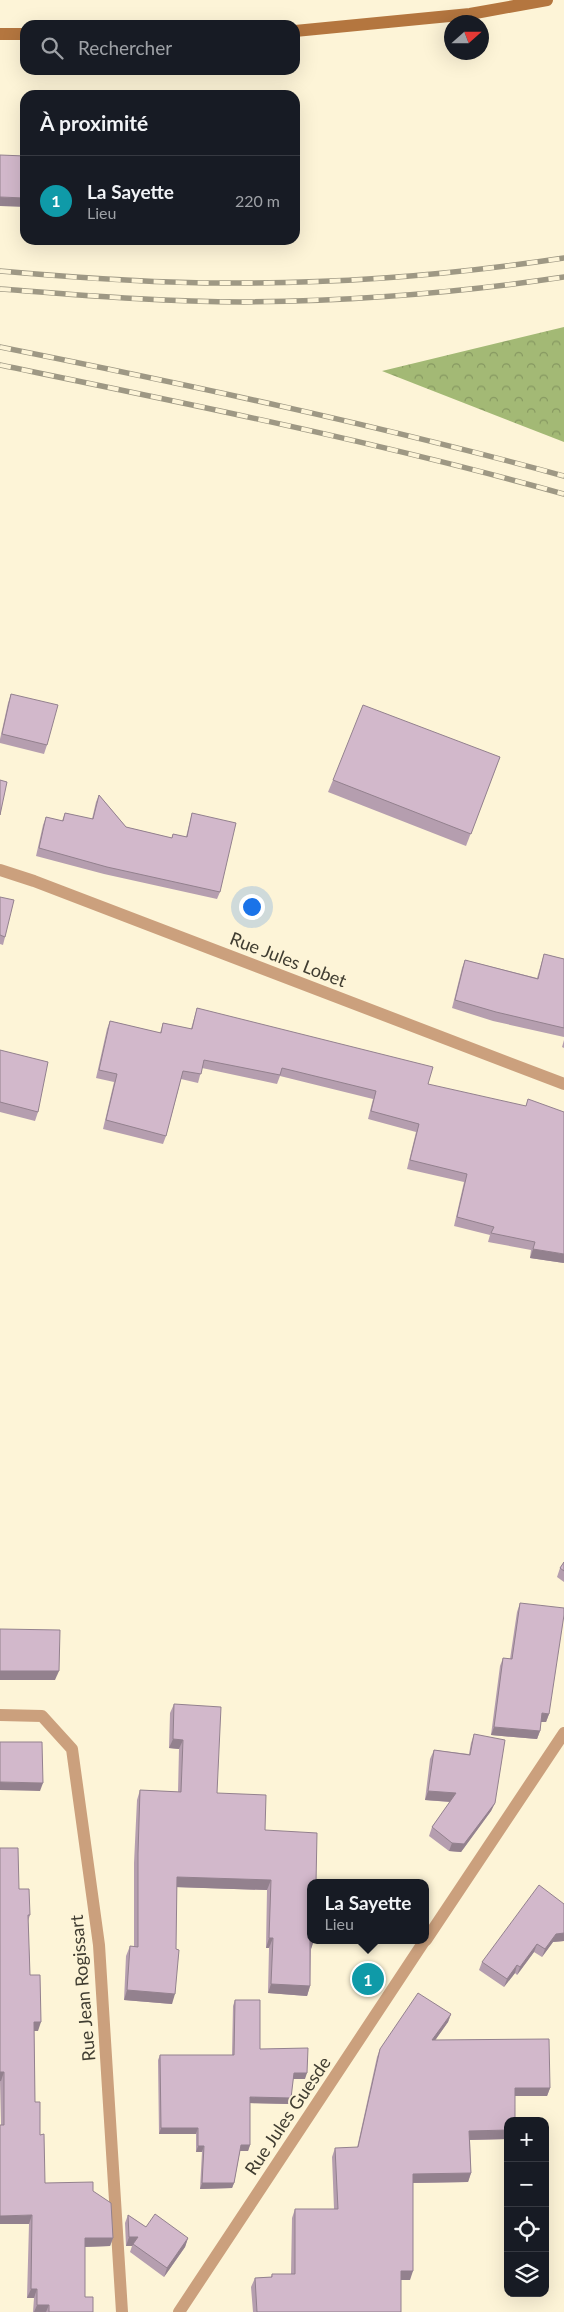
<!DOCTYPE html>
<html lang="fr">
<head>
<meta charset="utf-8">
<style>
  :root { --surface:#171b24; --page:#20242c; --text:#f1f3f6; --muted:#9ea1a6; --line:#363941; --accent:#00860d }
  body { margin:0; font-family:Lato,sans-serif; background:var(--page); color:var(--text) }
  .controls { position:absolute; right:15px; bottom:15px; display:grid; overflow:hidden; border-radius:10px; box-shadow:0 5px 20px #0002 }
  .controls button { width:45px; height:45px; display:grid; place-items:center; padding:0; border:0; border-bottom:1px solid var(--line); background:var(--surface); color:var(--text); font:25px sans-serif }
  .compass { position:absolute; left:444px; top:15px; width:45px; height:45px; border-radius:50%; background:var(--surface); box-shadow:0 5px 20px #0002; rotate:69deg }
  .you { position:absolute; left:251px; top:906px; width:18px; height:18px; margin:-12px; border:4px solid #fff; border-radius:50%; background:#1a73e8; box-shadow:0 0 0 8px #1a73e833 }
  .badge { display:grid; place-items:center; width:32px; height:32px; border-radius:50%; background:var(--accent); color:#fff; font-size:16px; font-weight:700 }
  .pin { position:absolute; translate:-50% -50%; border:2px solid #fff; box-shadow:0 1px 5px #0006 }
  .popup { position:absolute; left:307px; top:1879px; width:122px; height:65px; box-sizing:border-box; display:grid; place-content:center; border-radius:10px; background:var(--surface); filter:drop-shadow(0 1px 4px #0005); font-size:16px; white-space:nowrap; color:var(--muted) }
  .popup b { font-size:19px; color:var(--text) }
  .popup::after { content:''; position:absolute; left:50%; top:100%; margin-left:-10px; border:10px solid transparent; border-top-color:var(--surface) }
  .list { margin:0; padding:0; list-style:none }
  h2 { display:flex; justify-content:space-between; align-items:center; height:65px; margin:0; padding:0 20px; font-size:21px }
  h2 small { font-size:16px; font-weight:400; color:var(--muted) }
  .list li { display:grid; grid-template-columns:32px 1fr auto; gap:15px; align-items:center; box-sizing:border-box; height:90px; padding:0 20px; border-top:1px solid var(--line) }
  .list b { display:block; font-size:19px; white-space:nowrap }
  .list p { margin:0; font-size:16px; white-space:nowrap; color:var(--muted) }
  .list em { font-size:16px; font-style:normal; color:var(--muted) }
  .icon { flex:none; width:28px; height:28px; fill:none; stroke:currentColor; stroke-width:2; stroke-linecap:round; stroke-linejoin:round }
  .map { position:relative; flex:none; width:564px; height:2312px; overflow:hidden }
  .search { position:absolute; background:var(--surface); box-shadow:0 5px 20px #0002; left:20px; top:20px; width:280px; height:55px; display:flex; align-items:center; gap:12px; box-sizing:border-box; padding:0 18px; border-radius:15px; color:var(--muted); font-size:19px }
  .panel { position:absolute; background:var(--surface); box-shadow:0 5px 20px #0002; left:20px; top:90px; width:280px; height:155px; border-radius:15px }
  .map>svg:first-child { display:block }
  .forest { fill:url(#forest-crowns) }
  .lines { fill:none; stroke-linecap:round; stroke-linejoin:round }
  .street { stroke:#cba07d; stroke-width:12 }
  .secondary { stroke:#b4763f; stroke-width:12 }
  .rail-casing { stroke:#9e9884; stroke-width:5.5 }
  .rail { stroke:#fdf4d7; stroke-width:4; stroke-dasharray:11; stroke-linecap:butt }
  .wall { fill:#b59eaf }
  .shaded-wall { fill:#93818e }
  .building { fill:#d2b8cb; stroke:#93818e }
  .labels { text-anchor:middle; stroke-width:4; stroke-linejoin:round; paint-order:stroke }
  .street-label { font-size:18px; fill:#403d31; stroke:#fdf4d7 }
</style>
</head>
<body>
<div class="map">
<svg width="564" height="2312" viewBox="0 0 564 2312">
  <defs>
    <pattern id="forest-crowns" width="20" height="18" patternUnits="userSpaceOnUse" patternTransform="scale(1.25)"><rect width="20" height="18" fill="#a3b975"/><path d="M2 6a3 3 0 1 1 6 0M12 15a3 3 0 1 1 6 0" fill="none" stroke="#869861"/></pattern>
  </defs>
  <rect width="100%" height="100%" fill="#fdf4d7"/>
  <path class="forest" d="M 564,327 L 564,442 L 382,371 Z"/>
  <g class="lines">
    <g class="street">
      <path d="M 0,870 L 34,881 L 564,1084"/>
      <path d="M 0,1715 L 42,1716 L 72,1749 L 99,1945 L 122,2312"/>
      <path d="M 426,1940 L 564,1733"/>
      <path d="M 179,2312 L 425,1940"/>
    </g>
    <g class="secondary">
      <path d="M 295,31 L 470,14 L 547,0"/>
      <path d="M 0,34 L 25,34"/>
    </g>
    <defs>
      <g id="rail">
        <path d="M 0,271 C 80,278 162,284 243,283 C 350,283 458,274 564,258"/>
        <path d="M 0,289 C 80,295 162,302 243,302 C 350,301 457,293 564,277"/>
        <path d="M 0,347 C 189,385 378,425 564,476"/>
        <path d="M 0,365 C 189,404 378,442 564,494"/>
      </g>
    </defs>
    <use href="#rail" class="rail-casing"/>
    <use href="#rail" class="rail"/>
  </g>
  <g class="wall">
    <path d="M 11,694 L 47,745 L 44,754 L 0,743 L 0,739 L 8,703 Z"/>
    <path d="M 500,757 L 466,846 L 328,792 L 333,780 Z"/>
    <path d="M 99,795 L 126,827 L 172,838 L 173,834 L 186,837 L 192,813 L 220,892 L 217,899 L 104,874 L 36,856 L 43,825 L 46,817 L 62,821 L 65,813 L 92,819 L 96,802 Z"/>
    <path d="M 0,897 L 5,937 L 3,945 L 0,944 Z"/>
    <path d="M 544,954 L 564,959 L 564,1037 L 493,1021 L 452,1008 L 462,968 L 465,960 L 537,978 Z"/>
    <path d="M 197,1008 L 428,1084 L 564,1263 L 530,1258 L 531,1250 L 488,1242 L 490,1235 L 454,1226 L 464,1182 L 407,1169 L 416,1132 L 368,1119 L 373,1099 L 280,1076 L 277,1084 L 202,1068 L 198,1083 L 181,1079 L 166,1136 L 163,1144 L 103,1129 L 114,1082 L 96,1078 L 107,1029 L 110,1021 L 160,1033 L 163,1023 L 191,1029 Z"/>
    <path d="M 564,1040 L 564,1048 L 562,1047 Z"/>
    <path d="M 0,1050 L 38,1112 L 35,1121 L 0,1112 Z"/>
    <path d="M 564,1562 L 564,1582 L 557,1577 L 560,1568 Z"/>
    <path d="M 520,1603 L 549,1714 L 546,1722 L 541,1722 L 540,1731 L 537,1739 L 491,1735 L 500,1666 L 503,1658 L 510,1659 L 517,1612 Z"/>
    <path d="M 174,1704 L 217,1793 L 265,1830 L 310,1940 L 314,1940 L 311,1949 L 310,1986 L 307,1996 L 268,1993 L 269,1948 L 266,1948 L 267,1890 L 177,1887 L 172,2004 L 124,2000 L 126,1956 L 130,1946 L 134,1947 L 134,1863 L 137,1800 L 140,1790 L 178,1792 L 179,1749 L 169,1748 L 170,1713 Z"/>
    <path d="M 474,1734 L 495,1803 L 491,1811 L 461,1852 L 449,1851 L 429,1836 L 432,1827 L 450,1802 L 425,1800 L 430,1759 L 434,1750 L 469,1754 L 471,1743 Z"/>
    <path d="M 0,1848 L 30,1915 L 28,1921 L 30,1975 L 38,2031 L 34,2031 L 35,2102 L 40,2135 L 45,2183 L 93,2191 L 113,2238 L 110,2246 L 85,2247 L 85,2297 L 93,2312 L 33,2312 L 34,2298 L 27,2298 L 29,2224 L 1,2125 L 0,2081 Z"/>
    <path d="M 564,1904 L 564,1941 L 553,1942 L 542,1957 L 534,1952 L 517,1975 L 515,1973 L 504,1987 L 479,1970 L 482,1962 Z"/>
    <path d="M 235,2000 L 260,2049 L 305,2079 L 293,2079 L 289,2104 L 250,2103 L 250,2145 L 248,2151 L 240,2151 L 234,2183 L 232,2188 L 200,2189 L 202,2152 L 196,2152 L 196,2134 L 159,2134 L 158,2060 L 160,2055 L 232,2055 L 233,2006 Z"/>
    <path d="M 451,2014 L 448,2022 L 435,2040 L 550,2088 L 547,2096 L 515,2096 L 508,2139 L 470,2140 L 471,2173 L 468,2182 L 413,2183 L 410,2280 L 401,2280 L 401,2312 L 253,2312 L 251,2287 L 255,2278 L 271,2277 L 272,2274 L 291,2274 L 292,2218 L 295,2209 L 334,2209 L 332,2157 L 335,2148 L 357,2148 L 377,2057 L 380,2049 Z"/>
    <path d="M 128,2215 L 146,2227 L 188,2238 L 185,2247 L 164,2277 L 130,2252 L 132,2246 L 126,2246 L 125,2223 Z"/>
  </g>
  <g class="shaded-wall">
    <path d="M 0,197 L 25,198 L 25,207 L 0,206 Z"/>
    <path d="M 533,1249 L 564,1254 L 564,1263 L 530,1258 Z"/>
    <path d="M 0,1671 L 59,1671 L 55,1680 L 0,1680 Z"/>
    <path d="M 542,1713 L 549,1714 L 546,1722 L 539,1722 Z"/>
    <path d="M 494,1727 L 540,1731 L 537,1739 L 491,1735 Z"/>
    <path d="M 173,1739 L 183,1740 L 179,1749 L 169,1748 Z"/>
    <path d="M 0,1782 L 43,1783 L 40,1791 L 0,1790 Z"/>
    <path d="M 428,1791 L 456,1793 L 453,1802 L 425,1800 Z"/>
    <path d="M 495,1803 L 491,1811 L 461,1852 L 449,1851 L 452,1843 Z"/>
    <path d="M 177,1877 L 271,1880 L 267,1890 L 173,1887 Z"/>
    <path d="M 564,1933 L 564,1941 L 553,1942 L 542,1957 L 545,1949 L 556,1934 Z"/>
    <path d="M 269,1938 L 273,1938 L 269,1948 L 266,1948 Z"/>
    <path d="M 310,1940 L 314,1940 L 311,1949 Z"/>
    <path d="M 537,1944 L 534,1952 L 517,1975 L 520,1967 Z"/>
    <path d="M 517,1965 L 515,1973 L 504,1987 L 507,1979 Z"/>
    <path d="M 271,1984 L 310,1986 L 307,1996 L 268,1993 Z"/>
    <path d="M 127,1990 L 175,1994 L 172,2004 L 124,2000 Z"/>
    <path d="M 451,2014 L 448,2022 L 429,2049 L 432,2040 Z"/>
    <path d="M 34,2022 L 41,2022 L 38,2031 L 31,2031 Z"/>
    <path d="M 0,2072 L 4,2072 L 1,2081 L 0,2081 Z"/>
    <path d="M 294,2073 L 307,2073 L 305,2079 L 292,2079 Z"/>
    <path d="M 515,2088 L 550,2088 L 547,2096 L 512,2096 Z"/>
    <path d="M 250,2097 L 291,2098 L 289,2104 L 248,2103 Z"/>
    <path d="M 161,2128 L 198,2128 L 196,2134 L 159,2134 Z"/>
    <path d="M 508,2130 L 508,2139 L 466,2140 L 469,2131 Z"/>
    <path d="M 241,2145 L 250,2145 L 248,2151 L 239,2151 Z"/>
    <path d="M 198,2146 L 204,2146 L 202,2152 L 196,2152 Z"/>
    <path d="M 471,2173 L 468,2182 L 410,2183 L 413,2174 Z"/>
    <path d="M 202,2183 L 234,2183 L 232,2188 L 200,2189 Z"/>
    <path d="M 32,2215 L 29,2224 L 0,2224 L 0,2216 Z"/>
    <path d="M 129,2237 L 138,2237 L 132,2246 L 126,2246 Z"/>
    <path d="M 85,2238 L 113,2238 L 110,2246 L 82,2247 Z"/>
    <path d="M 188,2238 L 185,2247 L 164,2277 L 167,2268 Z"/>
    <path d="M 401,2271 L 413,2271 L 410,2280 L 398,2280 Z"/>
    <path d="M 31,2289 L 37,2289 L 34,2298 L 27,2298 Z"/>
    <path d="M 37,2305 L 49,2305 L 46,2312 L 34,2312 Z"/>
  </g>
  <g class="building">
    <path d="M 0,155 L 25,156 L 25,198 L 0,197 Z"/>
    <path d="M 11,694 L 58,705 L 47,745 L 2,734 Z"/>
    <path d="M 363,705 L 500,757 L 471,834 L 333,780 Z"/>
    <path d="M 0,780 L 7,782 L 0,815 Z"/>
    <path d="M 99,795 L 126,827 L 172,838 L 173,834 L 187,837 L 192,813 L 236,823 L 220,892 L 107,867 L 39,848 L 46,817 L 63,821 L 65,813 L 93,819 Z"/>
    <path d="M 0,897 L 14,900 L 5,937 L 0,935 Z"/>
    <path d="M 544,954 L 564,959 L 564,1028 L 496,1012 L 455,1000 L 465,960 L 538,979 Z"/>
    <path d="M 197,1008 L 433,1067 L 428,1084 L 526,1106 L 528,1099 L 564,1112 L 564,1254 L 533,1249 L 535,1242 L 491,1233 L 494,1227 L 457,1217 L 467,1174 L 410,1160 L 419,1124 L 371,1111 L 376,1091 L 282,1068 L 280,1075 L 204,1060 L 201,1074 L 183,1071 L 166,1136 L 106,1120 L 117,1074 L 99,1070 L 110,1021 L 161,1033 L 163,1023 L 192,1029 Z"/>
    <path d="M 0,1050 L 48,1062 L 38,1112 L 0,1102 Z"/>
    <path d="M 564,1562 L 564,1571 L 560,1568 Z"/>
    <path d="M 520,1603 L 564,1608 L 564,1615 L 549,1714 L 542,1713 L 540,1731 L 494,1727 L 503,1658 L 512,1659 Z"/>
    <path d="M 0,1629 L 60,1630 L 59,1671 L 0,1671 Z"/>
    <path d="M 174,1704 L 221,1707 L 217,1793 L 266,1795 L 265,1830 L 317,1833 L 316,1883 L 310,1883 L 310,1986 L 271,1984 L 273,1938 L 269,1938 L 271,1880 L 177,1877 L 176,1949 L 179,1950 L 175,1994 L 127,1990 L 130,1946 L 138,1947 L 138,1853 L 140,1790 L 181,1792 L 183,1740 L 173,1739 Z"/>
    <path d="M 474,1734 L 505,1740 L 495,1803 L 464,1844 L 452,1843 L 432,1827 L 456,1793 L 428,1791 L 434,1750 L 470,1755 Z"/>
    <path d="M 0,1742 L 42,1742 L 43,1783 L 0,1782 Z"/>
    <path d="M 0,1848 L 18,1848 L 19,1889 L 29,1889 L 30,1915 L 28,1915 L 30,1975 L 40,1975 L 41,2022 L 34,2022 L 35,2102 L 40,2102 L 40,2135 L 44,2134 L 45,2183 L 93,2182 L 93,2191 L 111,2203 L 113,2238 L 85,2238 L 85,2297 L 93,2297 L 93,2312 L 49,2312 L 49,2305 L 37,2305 L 37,2289 L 31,2289 L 32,2215 L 0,2216 L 0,2125 L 4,2125 L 4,2072 L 0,2072 Z"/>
    <path d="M 539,1885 L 564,1904 L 564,1933 L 556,1934 L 545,1949 L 537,1944 L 520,1967 L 517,1965 L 507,1979 L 482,1962 Z"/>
    <path d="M 418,1993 L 451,2014 L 432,2040 L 549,2039 L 550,2088 L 515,2088 L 515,2121 L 508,2121 L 508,2130 L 469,2131 L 471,2173 L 413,2174 L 413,2271 L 401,2271 L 401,2312 L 257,2312 L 255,2278 L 272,2277 L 272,2274 L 295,2274 L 295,2209 L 338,2209 L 335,2148 L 358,2147 L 380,2049 Z"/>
    <path d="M 235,2000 L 260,2000 L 260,2049 L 308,2048 L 307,2073 L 294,2073 L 291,2098 L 250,2097 L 250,2145 L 241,2145 L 234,2183 L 202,2183 L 204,2146 L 198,2146 L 198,2128 L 161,2128 L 160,2055 L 234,2055 Z"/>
    <path d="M 155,2214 L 188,2238 L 167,2268 L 133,2244 L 138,2237 L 129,2237 L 128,2215 L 146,2227 Z"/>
  </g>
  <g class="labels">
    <g class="street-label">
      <text transform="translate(288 960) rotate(21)" y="6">Rue Jules Lobet</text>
      <text transform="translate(83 1988) rotate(-95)" y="6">Rue Jean Rogissart</text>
      <text transform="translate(288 2116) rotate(-56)" y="6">Rue Jules Guesde</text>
    </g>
  </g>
</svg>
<div class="controls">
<button>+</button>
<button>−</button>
<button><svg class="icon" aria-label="locate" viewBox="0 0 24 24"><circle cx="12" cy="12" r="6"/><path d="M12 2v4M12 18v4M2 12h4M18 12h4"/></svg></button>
<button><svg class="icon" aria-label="layers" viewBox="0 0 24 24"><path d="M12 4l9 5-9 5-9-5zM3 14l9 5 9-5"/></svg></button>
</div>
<svg class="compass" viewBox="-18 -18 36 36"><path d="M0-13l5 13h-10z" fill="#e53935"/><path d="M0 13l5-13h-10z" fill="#9ea1a6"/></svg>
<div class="you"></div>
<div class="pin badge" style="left:368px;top:1979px;background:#0f9aa8">1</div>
<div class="popup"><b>La Sayette</b>Lieu</div>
<div class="search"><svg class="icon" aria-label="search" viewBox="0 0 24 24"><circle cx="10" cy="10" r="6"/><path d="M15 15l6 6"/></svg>Rechercher</div>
<section class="panel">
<h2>À proximité<small></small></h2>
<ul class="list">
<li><span class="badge" style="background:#0f9aa8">1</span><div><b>La Sayette</b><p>Lieu</p></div><em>220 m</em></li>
</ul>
</section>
</div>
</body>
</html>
